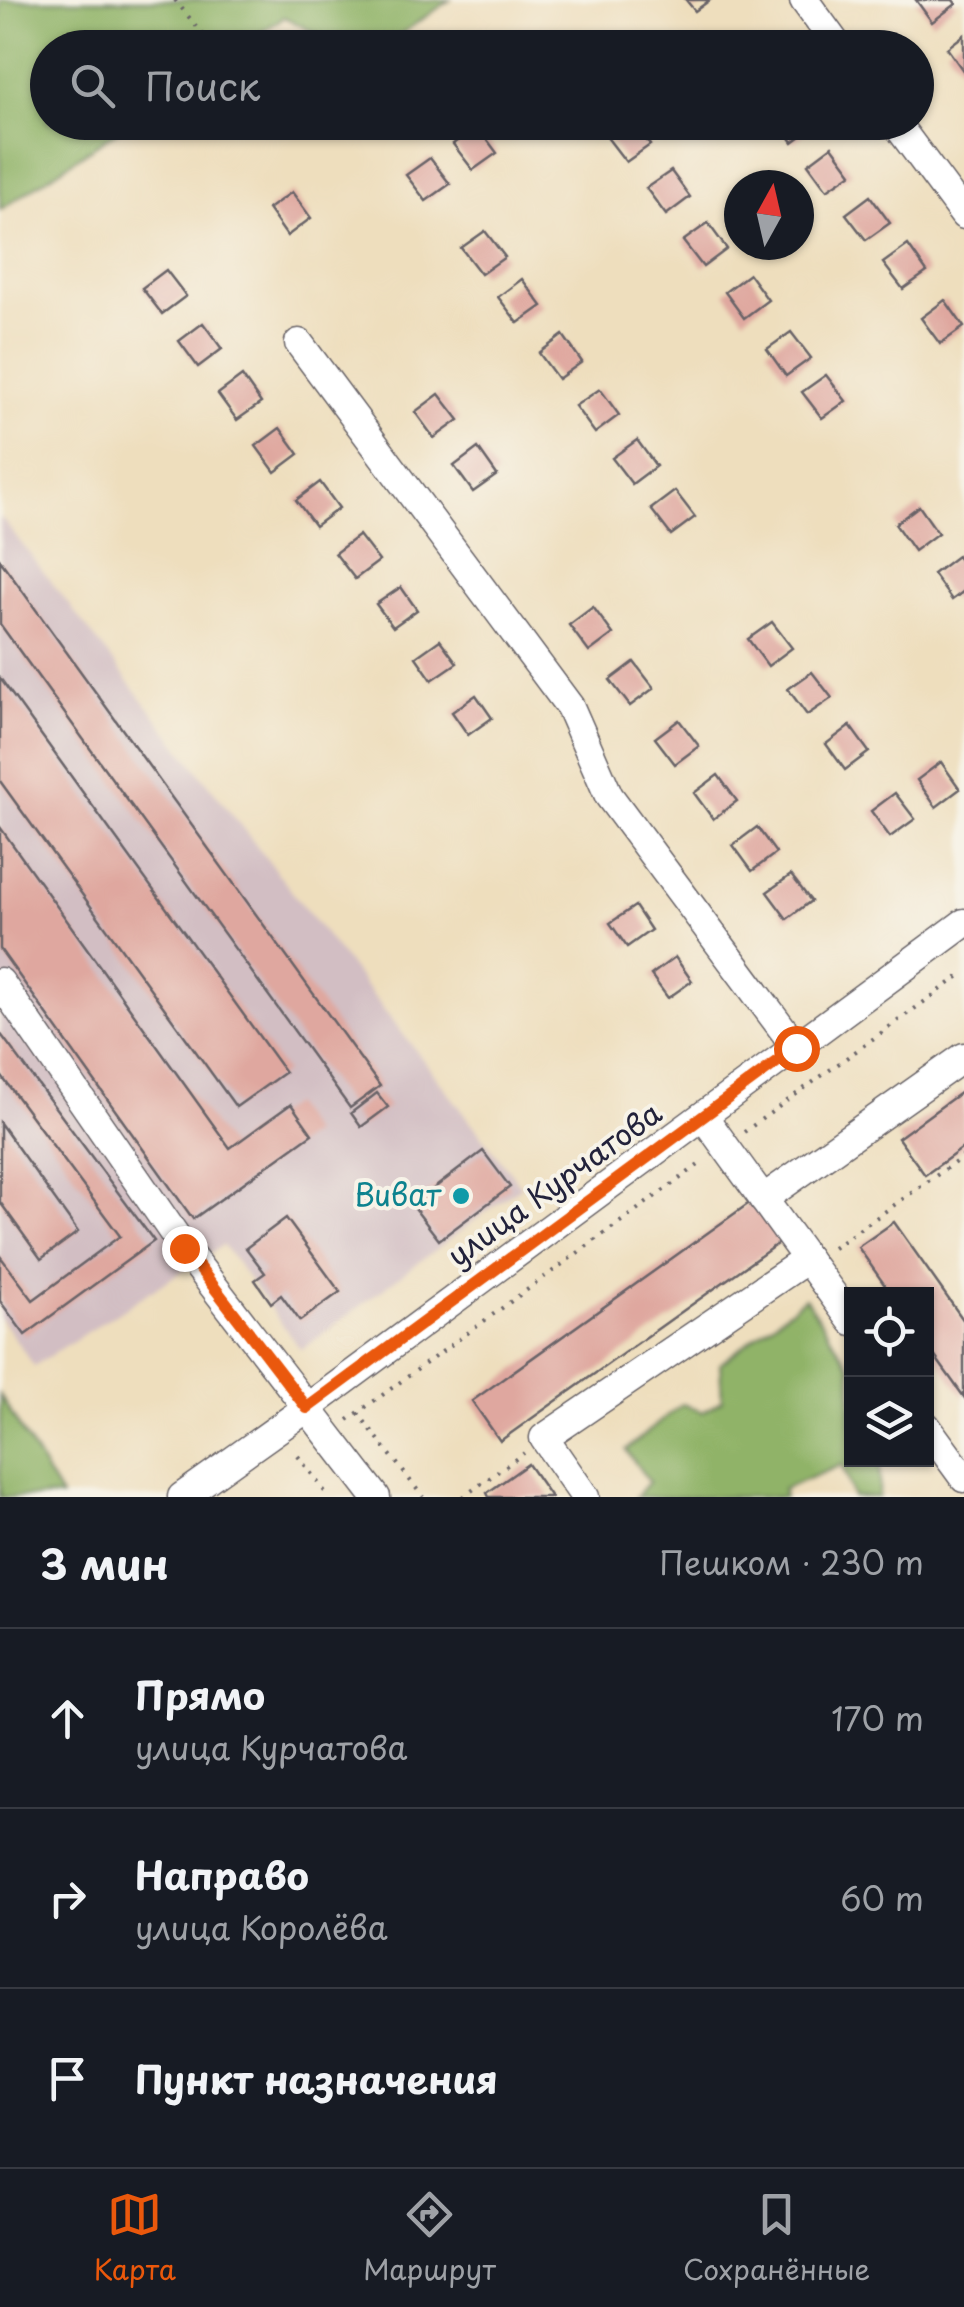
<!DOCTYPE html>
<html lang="ru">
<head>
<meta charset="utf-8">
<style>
  :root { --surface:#171b24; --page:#20242c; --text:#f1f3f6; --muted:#9ea1a6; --line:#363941; --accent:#ea580c }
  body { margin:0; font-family:"Playpen Sans",sans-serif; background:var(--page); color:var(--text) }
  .controls { position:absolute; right:30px; bottom:30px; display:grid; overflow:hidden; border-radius:0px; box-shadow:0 2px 8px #0004 }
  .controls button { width:90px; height:90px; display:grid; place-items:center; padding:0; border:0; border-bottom:2px solid var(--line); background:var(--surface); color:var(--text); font:50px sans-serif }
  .compass { position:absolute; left:724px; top:170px; width:90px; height:90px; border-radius:50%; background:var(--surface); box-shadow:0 2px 8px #0004; rotate:8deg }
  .stop { position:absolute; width:30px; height:30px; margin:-22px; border:8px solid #ea580c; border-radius:50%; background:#fff }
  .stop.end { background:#ea580c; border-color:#fff; box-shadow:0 2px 10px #0008 }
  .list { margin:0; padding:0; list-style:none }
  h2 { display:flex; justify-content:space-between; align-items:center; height:130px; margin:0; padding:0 40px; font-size:42px }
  h2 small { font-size:32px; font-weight:400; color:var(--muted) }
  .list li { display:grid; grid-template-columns:65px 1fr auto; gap:30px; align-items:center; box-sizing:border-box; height:180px; padding:0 40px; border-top:2px solid var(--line) }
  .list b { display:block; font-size:38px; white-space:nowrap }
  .list p { margin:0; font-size:32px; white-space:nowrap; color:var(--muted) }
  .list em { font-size:32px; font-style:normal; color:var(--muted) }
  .icon { flex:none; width:55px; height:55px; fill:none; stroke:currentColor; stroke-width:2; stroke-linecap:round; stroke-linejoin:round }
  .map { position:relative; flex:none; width:964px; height:1497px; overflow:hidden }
  .search { position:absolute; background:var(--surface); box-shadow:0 2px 8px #0004; left:30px; right:30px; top:30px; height:110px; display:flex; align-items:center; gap:25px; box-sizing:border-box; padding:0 35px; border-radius:55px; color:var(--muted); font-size:38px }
  .sheet { height:670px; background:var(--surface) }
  nav { display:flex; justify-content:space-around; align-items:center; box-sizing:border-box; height:140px; border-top:2px solid var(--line); background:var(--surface); font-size:28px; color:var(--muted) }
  nav a { display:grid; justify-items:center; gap:5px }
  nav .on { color:var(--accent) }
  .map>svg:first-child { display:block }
  .industrial { fill:#d2bec3 }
  .forest { fill:#90b368; stroke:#596a52; stroke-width:2.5 }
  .building { fill:#dfa79f }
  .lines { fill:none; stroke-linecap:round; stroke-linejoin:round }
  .minor-casing { stroke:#696468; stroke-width:31 }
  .path { stroke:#696468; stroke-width:4; stroke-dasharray:2.5 8; stroke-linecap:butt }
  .minor { stroke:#fff; stroke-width:28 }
  .route { stroke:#ea580c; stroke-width:12 }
  .culture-dot { fill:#0f9aa8; stroke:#f7f3e8; stroke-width:4 }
  .labels { text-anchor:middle; stroke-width:8; stroke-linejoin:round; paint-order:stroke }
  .street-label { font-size:30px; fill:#22223b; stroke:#f7f3e8 }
  .culture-label { font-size:30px; fill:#0d838f; stroke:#f7f3e8; text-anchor:end }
</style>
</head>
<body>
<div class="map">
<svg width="964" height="1497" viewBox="0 0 964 1497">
  <rect width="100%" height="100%" fill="#f7f3e8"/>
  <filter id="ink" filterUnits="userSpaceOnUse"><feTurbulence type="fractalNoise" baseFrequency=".01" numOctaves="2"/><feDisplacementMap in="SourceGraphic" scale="20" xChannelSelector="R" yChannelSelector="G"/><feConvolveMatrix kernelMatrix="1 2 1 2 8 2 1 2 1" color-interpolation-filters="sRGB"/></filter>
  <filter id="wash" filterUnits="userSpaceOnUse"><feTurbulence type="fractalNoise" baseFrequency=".0048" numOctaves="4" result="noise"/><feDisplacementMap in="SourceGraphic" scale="40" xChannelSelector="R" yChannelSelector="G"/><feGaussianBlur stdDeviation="2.25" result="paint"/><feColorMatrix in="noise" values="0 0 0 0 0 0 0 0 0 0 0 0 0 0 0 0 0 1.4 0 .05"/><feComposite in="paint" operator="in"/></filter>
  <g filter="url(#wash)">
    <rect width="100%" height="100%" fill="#eedebd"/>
    <path class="industrial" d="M 0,516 L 521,1186 L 301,1350 L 223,1245 L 34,1366 L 0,1318 Z"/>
    <g class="forest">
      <path d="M 0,0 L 450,0 L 382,47 L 342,47 L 284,17 L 239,47 L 48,48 L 48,122 L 129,123 L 0,210 Z"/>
      <path d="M 805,1298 L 851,1367 L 852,1460 L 880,1460 L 879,1497 L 853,1497 L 842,1465 L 783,1489 L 784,1497 L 636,1497 L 649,1482 L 626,1450 L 682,1404 L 703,1412 L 722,1400 L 720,1364 Z"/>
      <path d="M 0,1395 L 61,1497 L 0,1497 Z"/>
    </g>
    <g id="blocks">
      <g class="building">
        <path d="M 686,0 L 710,0 L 695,11 Z"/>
        <path d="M 916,0 L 953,0 L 956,4 L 932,22 Z"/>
        <path d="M 964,35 L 964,72 L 947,48 Z"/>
        <path d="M 625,122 L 634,122 L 650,145 L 626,162 L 606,136 Z"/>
        <path d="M 779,122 L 820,122 L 793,142 Z"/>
        <path d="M 477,126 L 497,153 L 473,170 L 453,144 Z"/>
        <path d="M 832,146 L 852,173 L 827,190 L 808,164 Z"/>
        <path d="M 430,158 L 450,184 L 426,201 L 406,175 Z"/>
        <path d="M 671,171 L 690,197 L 666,215 L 646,188 Z"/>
        <path d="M 292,192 L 311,218 L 287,236 L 268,209 Z"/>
        <path d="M 870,196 L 890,223 L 866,240 L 846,214 Z"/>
        <path d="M 708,223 L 727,249 L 703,267 L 683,241 Z"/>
        <path d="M 485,231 L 505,257 L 481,274 L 461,248 Z"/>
        <path d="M 908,245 L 927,272 L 903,289 L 883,263 Z"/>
        <path d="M 166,270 L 186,296 L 162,314 L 142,288 Z"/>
        <path d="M 749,274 L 768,300 L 744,318 L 725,292 Z"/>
        <path d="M 522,279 L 542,306 L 518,323 L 498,297 Z"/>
        <path d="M 945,300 L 964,327 L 940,344 L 921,318 Z"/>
        <path d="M 203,323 L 222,349 L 198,367 L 179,341 Z"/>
        <path d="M 791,332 L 811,358 L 786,376 L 767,349 Z"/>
        <path d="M 563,335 L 582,362 L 558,379 L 539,353 Z"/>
        <path d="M 826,375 L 846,401 L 822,418 L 802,392 Z"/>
        <path d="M 242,376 L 261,403 L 237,420 L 218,394 Z"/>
        <path d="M 600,389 L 619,415 L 595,433 L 575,406 Z"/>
        <path d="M 439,394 L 459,420 L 434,438 L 415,412 Z"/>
        <path d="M 280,428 L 299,454 L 275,472 L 256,446 Z"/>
        <path d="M 637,440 L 656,466 L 632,484 L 612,458 Z"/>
        <path d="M 478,448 L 497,475 L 473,492 L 454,466 Z"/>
        <path d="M 320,482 L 339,508 L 315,526 L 296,500 Z"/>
        <path d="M 675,491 L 695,517 L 671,535 L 651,509 Z"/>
        <path d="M 919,506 L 938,533 L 914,551 L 895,524 Z"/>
        <path d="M 359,535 L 379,561 L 355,579 L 335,553 Z"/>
        <path d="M 957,556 L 964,566 L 964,591 L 952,600 L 933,574 Z"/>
        <path d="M 0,560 L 380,1086 L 350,1108 L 0,624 Z"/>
        <path d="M 401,587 L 417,610 L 393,627 L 376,604 Z"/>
        <path d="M 593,607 L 613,634 L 589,652 L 569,625 Z"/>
        <path d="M 772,622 L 792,648 L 768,666 L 748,639 Z"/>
        <path d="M 440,640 L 457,663 L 432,680 L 416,657 Z"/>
        <path d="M 634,662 L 654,688 L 630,706 L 610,680 Z"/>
        <path d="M 812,672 L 832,698 L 807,715 L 788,689 Z"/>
        <path d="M 0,678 L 285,1072 L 236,1107 L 0,781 Z"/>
        <path d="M 476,695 L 492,718 L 468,735 L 452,712 Z"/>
        <path d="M 679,720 L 699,746 L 675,764 L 655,738 Z"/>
        <path d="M 850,726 L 869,752 L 845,770 L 826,744 Z"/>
        <path d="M 941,762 L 960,789 L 936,807 L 917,780 Z"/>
        <path d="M 718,775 L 737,801 L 713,819 L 694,793 Z"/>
        <path d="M 895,793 L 915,819 L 890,837 L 871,811 Z"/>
        <path d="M 0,827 L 230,1148 L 291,1104 L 312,1134 L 193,1219 L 0,949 Z"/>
        <path d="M 757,827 L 776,853 L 752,871 L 733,845 Z"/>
        <path d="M 791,875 L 811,901 L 787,919 L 767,892 Z"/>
        <path d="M 635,906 L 651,930 L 627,947 L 610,923 Z"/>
        <path d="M 675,957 L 692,981 L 668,998 L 651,975 Z"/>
        <path d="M 0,1033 L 154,1241 L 25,1335 L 0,1301 L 0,1256 L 33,1300 L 120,1236 L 0,1074 Z"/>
        <path d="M 964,1090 L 964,1147 L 925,1175 L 898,1138 Z"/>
        <path d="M 377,1093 L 388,1107 L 361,1127 L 351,1113 Z"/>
        <path d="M 0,1123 L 78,1232 L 41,1259 L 0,1202 Z"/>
        <path d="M 483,1151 L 510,1187 L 439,1240 L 412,1205 Z"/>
        <path d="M 755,1199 L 784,1239 L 500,1441 L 472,1401 Z"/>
        <path d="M 286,1218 L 340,1292 L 300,1321 L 281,1295 L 271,1303 L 255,1280 L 265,1273 L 246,1248 Z"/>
        <path d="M 894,1222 L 964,1321 L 964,1397 L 926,1344 L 926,1294 L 891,1294 L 858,1247 Z"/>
        <path d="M 528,1464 L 551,1497 L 489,1497 L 487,1493 Z"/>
      </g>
    </g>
  </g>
  <g filter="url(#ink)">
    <use href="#blocks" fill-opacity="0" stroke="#696468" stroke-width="2.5"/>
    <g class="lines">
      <defs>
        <g id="minor">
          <path d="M 804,0 L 839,48"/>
          <path d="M 895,122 L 964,215"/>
          <path d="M 299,343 L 570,707 L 609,796 L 796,1047"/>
          <path d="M 0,982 L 184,1248 L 376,1497"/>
          <path d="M 703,1116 L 852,1321"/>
          <path d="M 763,1199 L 964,1057"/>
          <path d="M 926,1426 L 964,1478"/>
          <path d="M 182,1497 L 307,1408 L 964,923"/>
          <path d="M 585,1497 L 544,1438 L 807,1259"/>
        </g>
      </defs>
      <use href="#minor" class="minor-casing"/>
      <g class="path">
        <path d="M 175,0 L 214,48"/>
        <path d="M 744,1132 L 964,973"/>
        <path d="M 833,1248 L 964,1156"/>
        <path d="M 358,1413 L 423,1497"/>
        <path d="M 348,1420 L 704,1161"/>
        <path d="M 298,1456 L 329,1497"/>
        <path d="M 463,1497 L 524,1453"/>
      </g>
      <use href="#minor" class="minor"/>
    </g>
  </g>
  <g class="lines" filter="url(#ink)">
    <path class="route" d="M 184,1248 L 307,1408 L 796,1048"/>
  </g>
  <circle class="culture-dot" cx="461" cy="1196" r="10"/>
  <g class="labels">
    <g class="street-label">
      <text transform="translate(555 1185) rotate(-36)" y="10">улица Курчатова</text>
    </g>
    <g class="culture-label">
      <text x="441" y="1206">Виват</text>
    </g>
  </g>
</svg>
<div class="controls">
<button><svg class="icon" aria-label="locate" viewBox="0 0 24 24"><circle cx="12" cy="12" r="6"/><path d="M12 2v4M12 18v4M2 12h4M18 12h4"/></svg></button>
<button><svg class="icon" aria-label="layers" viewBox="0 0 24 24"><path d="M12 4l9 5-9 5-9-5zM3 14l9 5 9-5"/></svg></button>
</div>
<svg class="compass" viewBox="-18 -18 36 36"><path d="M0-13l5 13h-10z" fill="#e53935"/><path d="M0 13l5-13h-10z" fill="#9ea1a6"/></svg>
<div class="stop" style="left:796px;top:1048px"></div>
<div class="stop end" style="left:184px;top:1248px"></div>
<div class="search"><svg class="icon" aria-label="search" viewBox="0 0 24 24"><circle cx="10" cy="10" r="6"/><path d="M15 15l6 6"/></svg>Поиск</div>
</div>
<section class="sheet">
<h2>3 мин<small>Пешком · 230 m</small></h2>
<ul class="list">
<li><svg class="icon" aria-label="ahead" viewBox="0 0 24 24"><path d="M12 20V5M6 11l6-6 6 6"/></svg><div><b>Прямо</b><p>улица Курчатова</p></div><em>170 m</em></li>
<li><svg class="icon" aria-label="right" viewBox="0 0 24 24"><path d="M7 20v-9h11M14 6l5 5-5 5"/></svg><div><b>Направо</b><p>улица Королёва</p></div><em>60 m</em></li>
<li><svg class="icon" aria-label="arrive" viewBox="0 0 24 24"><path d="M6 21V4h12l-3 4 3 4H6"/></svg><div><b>Пункт назначения</b></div></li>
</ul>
</section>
<nav>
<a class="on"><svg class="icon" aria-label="map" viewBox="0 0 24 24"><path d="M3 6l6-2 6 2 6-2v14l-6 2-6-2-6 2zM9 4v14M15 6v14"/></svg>Карта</a>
<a><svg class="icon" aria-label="directions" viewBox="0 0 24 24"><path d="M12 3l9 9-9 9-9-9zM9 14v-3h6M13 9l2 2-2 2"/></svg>Маршрут</a>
<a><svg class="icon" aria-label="saved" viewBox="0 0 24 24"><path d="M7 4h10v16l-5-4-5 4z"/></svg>Сохранённые</a>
</nav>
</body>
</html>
